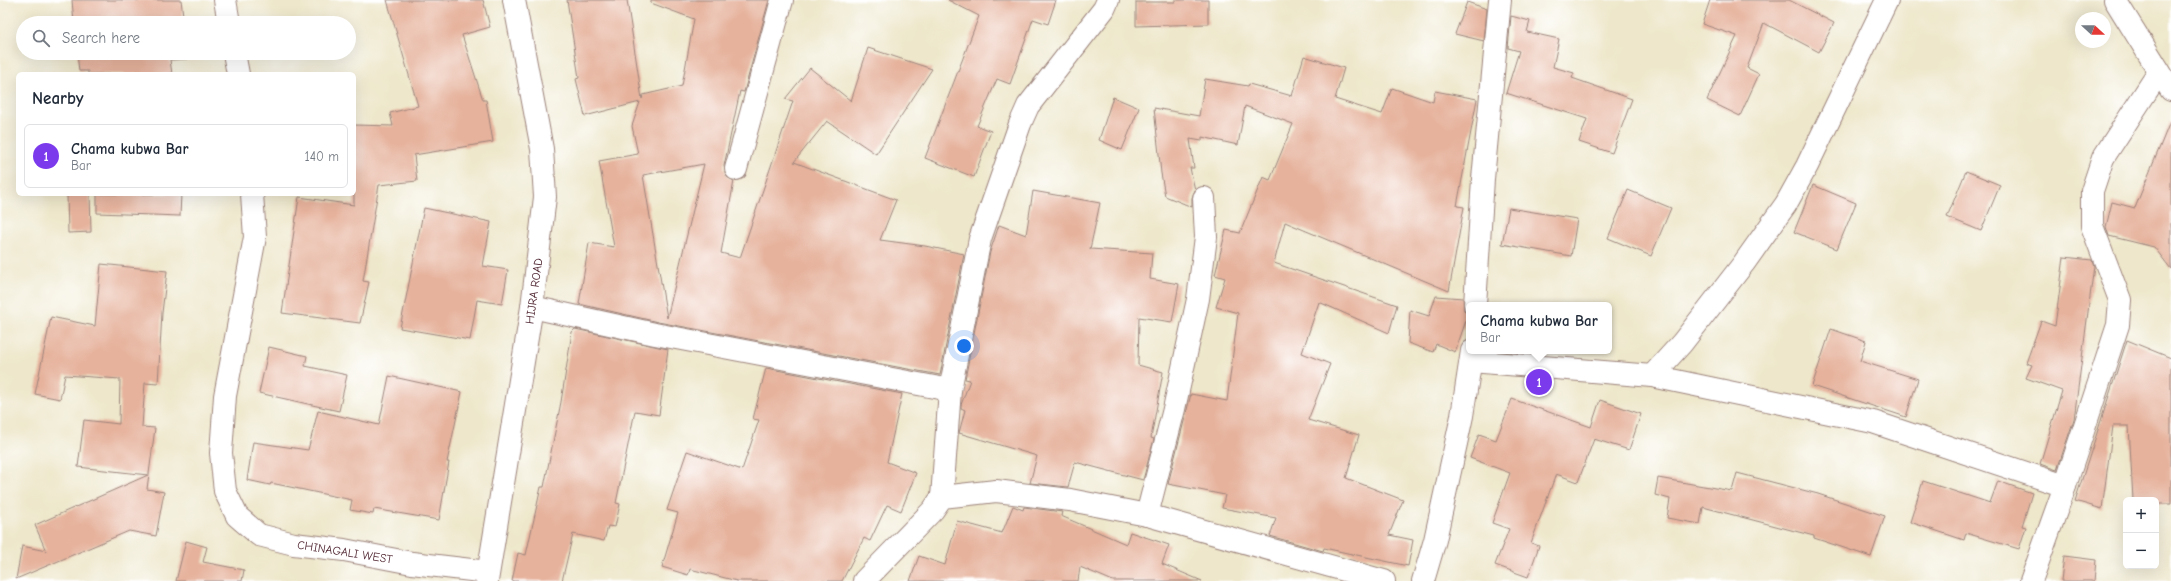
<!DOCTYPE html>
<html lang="en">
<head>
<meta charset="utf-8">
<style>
  :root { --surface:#fff; --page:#f6f6f7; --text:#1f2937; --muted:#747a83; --line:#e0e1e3; --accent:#7c3aed }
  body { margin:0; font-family:"Comic Neue",sans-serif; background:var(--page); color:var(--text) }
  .controls { position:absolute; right:12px; bottom:12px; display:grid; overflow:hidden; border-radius:6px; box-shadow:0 4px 16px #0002 }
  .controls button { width:36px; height:36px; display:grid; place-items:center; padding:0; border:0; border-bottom:1px solid var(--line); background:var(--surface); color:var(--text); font:20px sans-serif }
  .compass { position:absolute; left:2075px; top:12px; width:36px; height:36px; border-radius:50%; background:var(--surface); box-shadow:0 4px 16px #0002; rotate:111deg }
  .you { position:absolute; left:964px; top:346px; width:14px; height:14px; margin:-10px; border:3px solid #fff; border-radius:50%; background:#1a73e8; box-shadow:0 0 0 6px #1a73e833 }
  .badge { display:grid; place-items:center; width:26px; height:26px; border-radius:50%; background:var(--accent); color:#fff; font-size:13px; font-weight:700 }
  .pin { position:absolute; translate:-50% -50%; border:2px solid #fff; box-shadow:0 1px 4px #0006 }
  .popup { position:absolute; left:1466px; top:302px; width:146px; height:52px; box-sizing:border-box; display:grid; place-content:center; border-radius:6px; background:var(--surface); filter:drop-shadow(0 1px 3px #0005); font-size:13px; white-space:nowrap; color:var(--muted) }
  .popup b { font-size:15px; color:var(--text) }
  .popup::after { content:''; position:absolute; left:50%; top:100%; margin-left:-8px; border:8px solid transparent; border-top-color:var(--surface) }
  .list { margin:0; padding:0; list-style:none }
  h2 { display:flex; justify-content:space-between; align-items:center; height:52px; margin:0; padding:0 16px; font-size:17px }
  h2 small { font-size:13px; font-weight:400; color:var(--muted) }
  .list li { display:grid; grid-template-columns:26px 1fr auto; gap:12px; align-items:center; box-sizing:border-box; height:64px; margin:0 8px 8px; padding:0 8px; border:1px solid var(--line); border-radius:6px }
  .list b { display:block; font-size:15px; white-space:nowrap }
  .list p { margin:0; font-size:13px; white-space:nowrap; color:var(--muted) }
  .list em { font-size:13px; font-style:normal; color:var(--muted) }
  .icon { flex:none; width:22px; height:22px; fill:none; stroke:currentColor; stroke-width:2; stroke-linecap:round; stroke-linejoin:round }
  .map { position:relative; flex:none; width:2171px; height:581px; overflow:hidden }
  .search { position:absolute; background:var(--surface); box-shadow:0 4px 16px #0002; left:16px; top:16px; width:340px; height:44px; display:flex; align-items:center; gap:10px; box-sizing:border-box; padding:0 14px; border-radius:22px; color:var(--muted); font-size:15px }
  .panel { position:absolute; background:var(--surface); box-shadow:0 4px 16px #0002; left:16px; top:72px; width:340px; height:124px; border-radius:6px }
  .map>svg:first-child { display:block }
  .building { fill:#e6b29c; fill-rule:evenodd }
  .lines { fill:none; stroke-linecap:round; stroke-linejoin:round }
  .street-casing { stroke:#9c837b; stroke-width:24 }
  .street { stroke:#fff; stroke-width:22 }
  .labels { text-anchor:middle; stroke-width:3.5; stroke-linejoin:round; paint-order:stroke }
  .street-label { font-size:12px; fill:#4a1f2b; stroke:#fff }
</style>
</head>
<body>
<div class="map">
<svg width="2171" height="581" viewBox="0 0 2171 581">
  <rect width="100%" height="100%" fill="#fff"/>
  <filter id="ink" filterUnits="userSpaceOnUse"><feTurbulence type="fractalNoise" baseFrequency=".025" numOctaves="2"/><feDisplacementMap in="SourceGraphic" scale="8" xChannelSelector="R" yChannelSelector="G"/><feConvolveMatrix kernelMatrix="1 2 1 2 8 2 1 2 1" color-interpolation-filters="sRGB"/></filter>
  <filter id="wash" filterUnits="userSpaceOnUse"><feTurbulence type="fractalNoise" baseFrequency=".012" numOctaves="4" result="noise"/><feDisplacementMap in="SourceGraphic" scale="16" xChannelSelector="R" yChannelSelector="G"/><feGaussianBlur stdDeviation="0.9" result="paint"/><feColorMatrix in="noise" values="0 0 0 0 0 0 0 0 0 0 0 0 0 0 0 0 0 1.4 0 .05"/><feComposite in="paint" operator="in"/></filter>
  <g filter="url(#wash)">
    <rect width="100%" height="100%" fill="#eee7cb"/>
    <g id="blocks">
      <g class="building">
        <path d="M 72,0 L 181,0 L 184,23 L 74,23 Z"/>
        <path d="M 387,0 L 483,0 L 490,27 L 462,35 L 483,100 L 486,100 L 493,142 L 414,155 L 417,181 L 379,185 L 363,281 L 369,282 L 360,323 L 282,313 L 299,197 L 354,205 L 354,125 L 393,126 L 390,113 L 418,106 Z"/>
        <path d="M 567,0 L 627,0 L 642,99 L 643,95 L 682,86 L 694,19 L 651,3 L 651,0 L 769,0 L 744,92 L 740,91 L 724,166 L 727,177 L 734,181 L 721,253 L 740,258 L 793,101 L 785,99 L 810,68 L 851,101 L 868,48 L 932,69 L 876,154 L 827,121 L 794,162 L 896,200 L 880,240 L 925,246 L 964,254 L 940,375 L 658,322 L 579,304 L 589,243 L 614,247 L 599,161 L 638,154 L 632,126 L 640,102 L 585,116 L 576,79 L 579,78 ZM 704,164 L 667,318 L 643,175 Z"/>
        <path d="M 948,0 L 1056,0 L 1048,24 L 1033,19 L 1010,84 L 997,79 L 977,126 L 991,131 L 974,177 L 925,158 L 979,16 Z"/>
        <path d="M 1175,0 L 1208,0 L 1208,24 L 1136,26 L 1136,2 L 1175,2 Z"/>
        <path d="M 1710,0 L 1789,0 L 1834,23 L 1819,52 L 1764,23 L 1747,68 L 1759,74 L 1740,116 L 1707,100 L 1737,36 L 1702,24 Z"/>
        <path d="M 1467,2 L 1487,9 L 1484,41 L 1455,34 Z"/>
        <path d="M 1511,16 L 1530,21 L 1527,32 L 1559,39 L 1553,67 L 1574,73 L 1572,78 L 1632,99 L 1612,153 L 1579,142 L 1587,119 L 1506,93 L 1519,51 L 1508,48 Z"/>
        <path d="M 77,53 L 187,53 L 188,59 L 170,60 L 172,74 L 88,74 L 88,71 L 79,71 Z"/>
        <path d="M 1304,56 L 1344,68 L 1335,99 L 1382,114 L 1392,88 L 1433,102 L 1435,91 L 1477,99 L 1457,206 L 1464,207 L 1449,291 L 1285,222 L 1274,263 L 1397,305 L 1389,333 L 1319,302 L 1302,353 L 1330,364 L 1308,420 L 1359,435 L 1346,478 L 1403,500 L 1389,535 L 1413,540 L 1408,566 L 1324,548 L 1323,551 L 1270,536 L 1276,518 L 1222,508 L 1225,495 L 1168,484 L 1191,394 L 1227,401 L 1238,313 L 1216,307 L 1225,278 L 1215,275 L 1226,230 L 1240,233 L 1263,177 L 1270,180 L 1293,124 L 1245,106 L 1238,145 L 1202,137 L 1202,141 L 1190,139 L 1194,168 L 1190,168 L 1195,190 L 1192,198 L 1192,207 L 1165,196 L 1161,173 L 1154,108 L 1199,116 L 1205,79 L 1248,86 L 1249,84 L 1292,96 Z"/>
        <path d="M 1113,97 L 1139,108 L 1122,150 L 1099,140 Z"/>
        <path d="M 2170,122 L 2171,122 L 2171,269 L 2154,247 L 2109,236 L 2106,227 L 2112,202 L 2135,208 Z"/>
        <path d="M 1966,171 L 2000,185 L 1981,231 L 1947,217 Z"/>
        <path d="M 1813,185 L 1856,203 L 1837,249 L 1794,232 Z"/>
        <path d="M 1628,190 L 1671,208 L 1651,256 L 1608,238 Z"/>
        <path d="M 1033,191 L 1100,203 L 1090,249 L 1152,253 L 1150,279 L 1179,284 L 1172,322 L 1139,317 L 1138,365 L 1163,372 L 1151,438 L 1154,439 L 1143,480 L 1075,462 L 1068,487 L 1030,483 L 1037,456 L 959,433 L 965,410 L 961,408 L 961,405 L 970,380 L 965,379 L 990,252 L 999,225 L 1026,235 Z"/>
        <path d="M 67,194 L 90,194 L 91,232 L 68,233 Z"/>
        <path d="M 97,194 L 181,194 L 180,216 L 97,213 Z"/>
        <path d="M 424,208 L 491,222 L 483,266 L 508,270 L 502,304 L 477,300 L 470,340 L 400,328 Z"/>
        <path d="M 1509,208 L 1577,219 L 1571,256 L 1502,244 Z"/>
        <path d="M 2064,257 L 2092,260 L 2094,266 L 2074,419 L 2057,470 L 2040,464 L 2062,391 L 2026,378 L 2032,365 L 2026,363 L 2041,321 L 2055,326 Z"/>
        <path d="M 101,264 L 167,271 L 162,313 L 158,384 L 145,383 L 142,427 L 155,428 L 147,489 L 164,492 L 156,536 L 129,531 L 16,579 L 22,546 L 46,551 L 35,525 L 148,475 L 78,467 L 84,420 L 119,424 L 120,379 L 65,375 L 60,399 L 35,394 L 51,317 L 95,326 Z"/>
        <path d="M 1436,296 L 1463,298 L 1464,310 L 1468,315 L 1455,352 L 1436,344 L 1433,352 L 1408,343 L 1410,310 L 1429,316 Z"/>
        <path d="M 575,329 L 668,349 L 659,415 L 635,411 L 616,503 L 620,504 L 615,527 L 608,526 L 604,541 L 573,534 L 562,581 L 512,581 L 518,553 L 526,555 L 541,487 L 544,487 L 561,402 L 572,332 Z"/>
        <path d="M 1831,329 L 1866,341 L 1860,361 L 1918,379 L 1906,417 L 1812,386 Z"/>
        <path d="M 2127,340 L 2171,358 L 2171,504 L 2156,504 L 2156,500 L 2133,500 L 2129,426 L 2113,426 L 2102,509 L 2075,501 Z"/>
        <path d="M 269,347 L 307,356 L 305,366 L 347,375 L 339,411 L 259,393 Z"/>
        <path d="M 766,368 L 902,394 L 887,462 L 916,473 L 901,511 L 887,505 L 870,541 L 864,538 L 842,581 L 737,581 L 690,569 L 688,575 L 662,567 L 678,513 L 667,510 L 687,451 L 742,470 L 759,420 L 753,419 Z"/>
        <path d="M 389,376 L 462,392 L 447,462 L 449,462 L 439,520 L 374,509 L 373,514 L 350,510 L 352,500 L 271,483 L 270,485 L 247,480 L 253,442 L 308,450 L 318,411 L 379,425 Z"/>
        <path d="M 1512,399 L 1591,427 L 1600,400 L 1641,414 L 1629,450 L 1594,439 L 1578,482 L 1556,474 L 1531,543 L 1539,546 L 1528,577 L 1495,565 L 1509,529 L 1492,523 L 1510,473 L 1470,458 L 1479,434 L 1496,440 Z"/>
        <path d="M 1737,473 L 1818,494 L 1885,516 L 1871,557 L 1814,538 L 1814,536 L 1703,507 L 1700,524 L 1667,518 L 1670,499 L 1655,495 L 1658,478 L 1732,491 Z"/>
        <path d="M 1923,481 L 1990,503 L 1998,481 L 2032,493 L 2022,526 L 2026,527 L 2019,549 L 1966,533 L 1964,540 L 1910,522 Z"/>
        <path d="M 1013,506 L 1023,510 L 1024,507 L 1062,512 L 1061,516 L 1126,544 L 1130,532 L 1169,545 L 1162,564 L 1202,581 L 1113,581 L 1080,567 L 1078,581 L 910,581 L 919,556 L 945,565 L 957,521 L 1002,533 Z"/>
        <path d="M 186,541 L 207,547 L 203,562 L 244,570 L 242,581 L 176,581 Z"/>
        <path d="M 2064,556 L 2096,560 L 2094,581 L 2061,581 Z"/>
      </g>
    </g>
  </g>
  <g filter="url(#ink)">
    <use href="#blocks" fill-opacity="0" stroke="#9c837b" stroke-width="1"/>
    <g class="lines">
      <defs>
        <g id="street">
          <path d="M 225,0 L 229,23"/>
          <path d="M 2115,0 L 2171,90"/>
          <path d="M 234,53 L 238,74"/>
          <path d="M 736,169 L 782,0"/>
          <path d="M 252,194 L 255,237 L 225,396 L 221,453 L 225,491 L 237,516 L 259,535 L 294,544 L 344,550 L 412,563 L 488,572"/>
          <path d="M 1475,305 L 1483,179 L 1500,0"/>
          <path d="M 532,307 L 655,334 L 950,390"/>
          <path d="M 1471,361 L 1652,376 L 1873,422 L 2065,486"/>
          <path d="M 1652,376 L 1682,343 L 1744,263 L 1786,204 L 1807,166 L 1887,0"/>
          <path d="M 942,497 L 950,390 L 980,239 L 1020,124 L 1028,106 L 1104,9 L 1108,0"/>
          <path d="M 1147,515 L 1174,409 L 1198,299 L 1206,237 L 1204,198"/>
          <path d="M 487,581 L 532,307 L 545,197 L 542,149 L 514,0"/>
          <path d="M 864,581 L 933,510 L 942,497 L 996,491 L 1070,500 L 1147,515 L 1384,581"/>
          <path d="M 1423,581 L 1435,540 L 1462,416 L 1472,351"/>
          <path d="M 2031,581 L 2065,486 L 2118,325 L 2120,300 L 2092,226 L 2092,191 L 2103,158 L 2159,72"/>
        </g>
      </defs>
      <use href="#street" class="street-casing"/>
      <use href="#street" class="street"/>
    </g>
  </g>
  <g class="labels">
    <g class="street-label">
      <text transform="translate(534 291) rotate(-82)" y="4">HIJRA ROAD</text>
      <text transform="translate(345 552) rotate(9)" y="4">CHINAGALI WEST</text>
    </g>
  </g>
</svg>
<div class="controls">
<button>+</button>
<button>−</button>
</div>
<svg class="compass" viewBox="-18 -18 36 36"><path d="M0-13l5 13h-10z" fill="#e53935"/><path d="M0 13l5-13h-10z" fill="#747a83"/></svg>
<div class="you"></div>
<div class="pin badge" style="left:1539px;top:382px">1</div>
<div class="popup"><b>Chama kubwa Bar</b>Bar</div>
<div class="search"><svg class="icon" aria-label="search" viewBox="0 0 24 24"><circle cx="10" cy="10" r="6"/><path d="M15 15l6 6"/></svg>Search here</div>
<section class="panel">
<h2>Nearby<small></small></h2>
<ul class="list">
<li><span class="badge">1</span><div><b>Chama kubwa Bar</b><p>Bar</p></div><em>140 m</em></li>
</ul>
</section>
</div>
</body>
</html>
